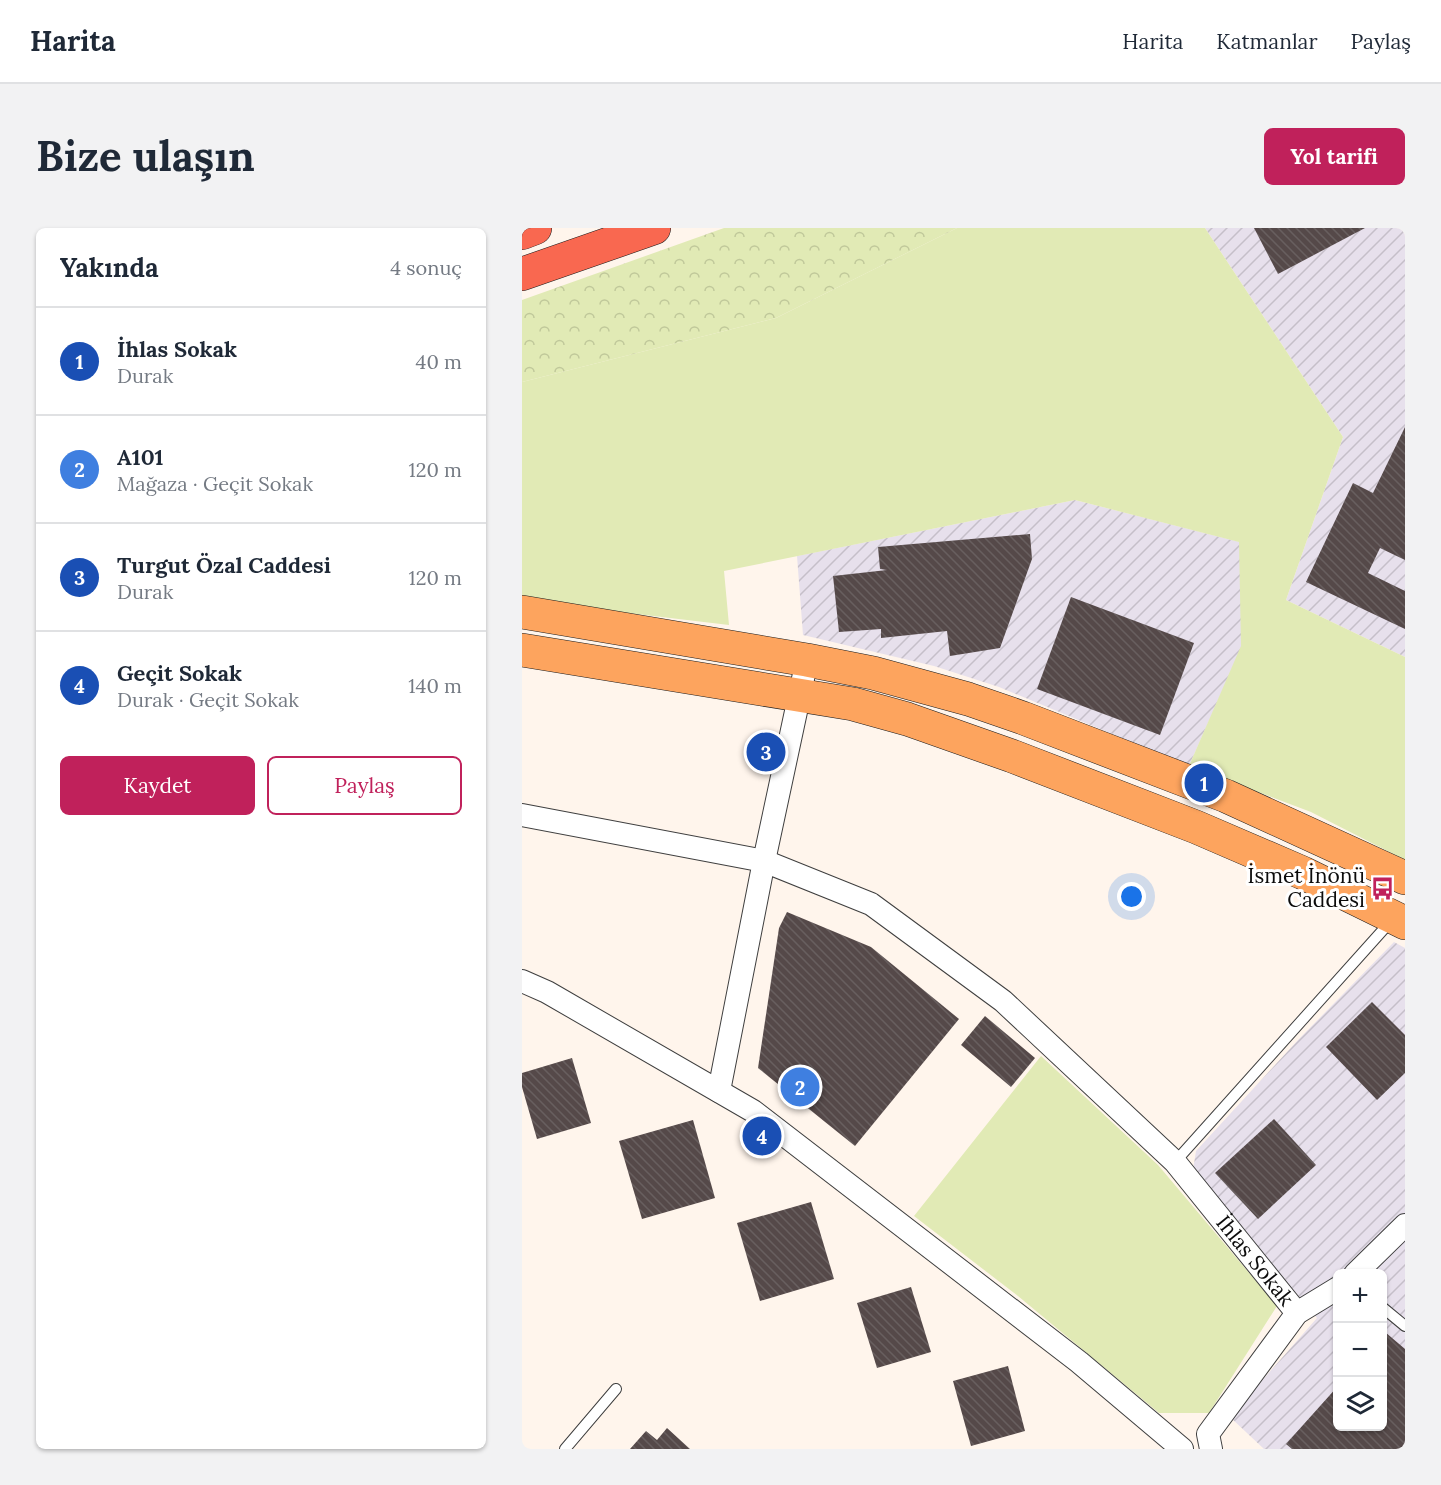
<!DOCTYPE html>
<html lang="tr">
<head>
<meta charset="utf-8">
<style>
  :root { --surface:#fff; --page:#f2f2f3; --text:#1f2937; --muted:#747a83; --line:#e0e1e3; --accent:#c0215b }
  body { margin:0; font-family:Lora,serif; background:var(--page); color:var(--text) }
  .controls { position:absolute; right:18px; bottom:18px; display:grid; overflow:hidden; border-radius:9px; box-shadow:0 2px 4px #0004 }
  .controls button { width:54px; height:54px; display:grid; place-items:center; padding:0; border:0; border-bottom:2px solid var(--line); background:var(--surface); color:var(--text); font:30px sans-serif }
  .you { position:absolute; left:610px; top:669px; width:21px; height:21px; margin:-15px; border:4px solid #fff; border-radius:50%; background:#1a73e8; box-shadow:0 0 0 9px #1a73e833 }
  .badge { display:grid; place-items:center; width:39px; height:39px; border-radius:50%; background:var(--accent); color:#fff; font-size:20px; font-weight:700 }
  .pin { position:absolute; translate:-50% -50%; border:3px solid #fff; box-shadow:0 2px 6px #0006 }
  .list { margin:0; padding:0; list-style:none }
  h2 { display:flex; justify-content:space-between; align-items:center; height:78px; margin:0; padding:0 24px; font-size:26px }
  h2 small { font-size:20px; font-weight:400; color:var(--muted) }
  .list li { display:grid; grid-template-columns:39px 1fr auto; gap:18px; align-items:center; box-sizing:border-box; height:108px; padding:0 24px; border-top:2px solid var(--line) }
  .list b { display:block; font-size:22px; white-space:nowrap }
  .list p { margin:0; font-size:20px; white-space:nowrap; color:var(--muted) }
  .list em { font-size:20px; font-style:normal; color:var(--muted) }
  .actions { display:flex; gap:12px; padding:18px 24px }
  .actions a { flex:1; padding:14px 0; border:2px solid var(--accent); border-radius:9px; text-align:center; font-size:21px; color:var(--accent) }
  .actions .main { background:var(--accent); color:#fff }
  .icon { flex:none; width:33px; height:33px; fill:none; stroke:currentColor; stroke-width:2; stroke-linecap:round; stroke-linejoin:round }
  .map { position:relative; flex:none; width:883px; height:1221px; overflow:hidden; border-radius:9px }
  header { display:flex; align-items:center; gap:36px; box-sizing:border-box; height:84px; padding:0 30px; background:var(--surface); border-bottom:2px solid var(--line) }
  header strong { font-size:28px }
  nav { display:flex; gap:33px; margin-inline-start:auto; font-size:21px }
  .intro { display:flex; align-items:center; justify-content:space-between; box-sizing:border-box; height:144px; padding:0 36px }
  h1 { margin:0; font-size:42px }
  .button { padding:15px 27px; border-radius:9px; background:var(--accent); color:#fff; font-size:21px; font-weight:700 }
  main { display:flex; gap:36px; padding:0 36px }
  aside { flex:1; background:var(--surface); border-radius:9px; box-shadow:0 2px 4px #0004 }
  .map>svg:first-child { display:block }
  .industrial { fill:url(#industrial-furrows); fill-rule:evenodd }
  .grass { fill:#e1eab5 }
  .park { fill:url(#park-crowns) }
  .building { fill:url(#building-back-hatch) }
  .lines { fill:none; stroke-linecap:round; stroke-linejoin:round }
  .service-casing { stroke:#3f3f3f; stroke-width:12 }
  .minor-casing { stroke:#3f3f3f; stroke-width:24 }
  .primary-casing { stroke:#1d1d1d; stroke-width:34 }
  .motorway-casing { stroke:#1d1d1d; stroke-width:34 }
  .service { stroke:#fff; stroke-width:10 }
  .minor { stroke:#fff; stroke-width:22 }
  .primary { stroke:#fda45e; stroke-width:33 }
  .motorway { stroke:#f96850; stroke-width:33 }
  .labels { text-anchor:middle; stroke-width:6; stroke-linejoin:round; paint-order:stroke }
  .poi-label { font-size:21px; fill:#0c0c0c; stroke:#fff; text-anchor:end }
  .street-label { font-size:21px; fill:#0c0c0c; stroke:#fff }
</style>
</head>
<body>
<header>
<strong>Harita</strong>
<nav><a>Harita</a><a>Katmanlar</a><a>Paylaş</a></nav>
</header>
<div class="intro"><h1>Bize ulaşın</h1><a class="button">Yol tarifi</a></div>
<main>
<aside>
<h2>Yakında<small>4 sonuç</small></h2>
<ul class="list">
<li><span class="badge" style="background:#1a4fb4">1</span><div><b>İhlas Sokak</b><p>Durak</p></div><em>40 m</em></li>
<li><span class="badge" style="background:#3f7fe0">2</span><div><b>A101</b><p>Mağaza · Geçit Sokak</p></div><em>120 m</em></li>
<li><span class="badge" style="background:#1a4fb4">3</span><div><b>Turgut Özal Caddesi</b><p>Durak</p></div><em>120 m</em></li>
<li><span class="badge" style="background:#1a4fb4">4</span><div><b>Geçit Sokak</b><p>Durak · Geçit Sokak</p></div><em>140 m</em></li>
</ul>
<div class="actions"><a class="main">Kaydet</a><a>Paylaş</a></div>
</aside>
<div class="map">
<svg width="883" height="1221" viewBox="0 0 883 1221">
  <defs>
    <pattern id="industrial-furrows" width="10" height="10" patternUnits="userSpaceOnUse" patternTransform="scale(1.5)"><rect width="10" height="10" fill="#e7e0ec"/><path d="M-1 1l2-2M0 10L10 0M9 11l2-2" fill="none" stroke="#c5bfc9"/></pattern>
    <pattern id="park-crowns" width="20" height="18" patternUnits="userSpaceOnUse" patternTransform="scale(1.5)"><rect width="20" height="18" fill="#e1eab5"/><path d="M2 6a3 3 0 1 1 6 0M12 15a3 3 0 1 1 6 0" fill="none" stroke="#c0c89a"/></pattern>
    <pattern id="building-back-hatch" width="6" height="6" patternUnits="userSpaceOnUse" patternTransform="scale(1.5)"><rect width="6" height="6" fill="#554949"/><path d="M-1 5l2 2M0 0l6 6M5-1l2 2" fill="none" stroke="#685f5f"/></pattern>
  </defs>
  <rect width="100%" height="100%" fill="#fff5ec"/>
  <g class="industrial">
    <path d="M 683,0 L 883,0 L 883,429 L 764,372 L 821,209 Z"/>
    <path d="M 553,272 L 718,314 L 720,418 L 667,538 L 477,459 L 412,438 L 281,407 L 275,328 Z"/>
    <path d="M 872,714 L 883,720 L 883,1221 L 742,1221 L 708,1189 L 795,1090 L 671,942 L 674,923 L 776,812 ZM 816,1046 L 860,1046 L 860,1198 L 816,1198 Z"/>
  </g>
  <g class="grass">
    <path d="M 435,0 L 683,0 L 821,209 L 764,372 L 883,429 L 883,632 L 789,584 L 667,538 L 719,418 L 717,314 L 553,272 L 202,343 L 207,397 L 64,380 L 0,370 L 0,154 L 254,90 Z"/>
    <path d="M 519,828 L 636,937 L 755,1078 L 687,1185 L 637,1185 L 496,1068 L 392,988 Z"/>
  </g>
  <path class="park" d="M 202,0 L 435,0 L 254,90 L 0,154 L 0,72 Z"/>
  <g class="building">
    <path d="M 732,0 L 843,0 L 756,46 Z"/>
    <path d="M 883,199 L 883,332 L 858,320 L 846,345 L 883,363 L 883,401 L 784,354 L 831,255 L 851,265 Z"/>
    <path d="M 508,306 L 510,331 L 478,420 L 428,428 L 425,403 L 359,410 L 359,401 L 317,404 L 311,348 L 365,342 L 358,341 L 356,319 Z"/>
    <path d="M 549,369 L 672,415 L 638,507 L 515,461 Z"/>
    <path d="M 265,684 L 349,719 L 437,791 L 333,918 L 236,840 L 257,700 Z"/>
    <path d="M 850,774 L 883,807 L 883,845 L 855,872 L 804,819 Z"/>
    <path d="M 463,788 L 513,830 L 489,859 L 439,817 Z"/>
    <path d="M 50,830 L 69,895 L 15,911 L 0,859 L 0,845 Z"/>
    <path d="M 752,891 L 794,937 L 736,991 L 693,945 Z"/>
    <path d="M 171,892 L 193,970 L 120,991 L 97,913 Z"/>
    <path d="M 289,974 L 312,1051 L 238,1073 L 215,995 Z"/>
    <path d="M 389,1059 L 409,1124 L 355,1140 L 335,1075 Z"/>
    <path d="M 863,1104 L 883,1121 L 883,1221 L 770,1221 L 764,1216 L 816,1158 L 816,1198 L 861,1198 L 861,1107 Z"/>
    <path d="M 486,1138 L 503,1203 L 449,1218 L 431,1153 Z"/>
    <path d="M 145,1200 L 168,1221 L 108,1221 L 124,1203 L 135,1212 Z"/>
  </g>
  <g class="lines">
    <defs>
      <g id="service">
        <path d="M 653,934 L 869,693"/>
        <path d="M 860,1079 L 883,1098"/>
        <path d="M 43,1221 L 94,1161"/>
      </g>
      <g id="minor">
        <path id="s1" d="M 0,587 L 242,633 L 349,676 L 481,773 L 653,934 L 775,1085"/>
        <path d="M 0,753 L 25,764 L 231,883 L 557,1134 L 660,1221"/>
        <path d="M 197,863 L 242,633 L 285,432"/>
        <path d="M 833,1046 L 883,997"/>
        <path d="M 689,1221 L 686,1206 L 775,1085 L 816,1060"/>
      </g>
      <g id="primary">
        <path d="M 0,384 L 285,432 L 351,445 L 446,471 L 501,490 L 704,568 L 883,650"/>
        <path d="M 0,422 L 331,476 L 385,491 L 490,528 L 674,599 L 781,645 L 883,695"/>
      </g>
      <g id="motorway">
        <path d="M 0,5 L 13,0"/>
        <path d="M 0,46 L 132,0"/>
      </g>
    </defs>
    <use href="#service" class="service-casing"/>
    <use href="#minor" class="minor-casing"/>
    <use href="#primary" class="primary-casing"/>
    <use href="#motorway" class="motorway-casing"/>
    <use href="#service" class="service"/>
    <use href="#minor" class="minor"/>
    <use href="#primary" class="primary"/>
    <use href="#motorway" class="motorway"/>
  </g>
  <defs>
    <symbol id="bus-bare" viewBox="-9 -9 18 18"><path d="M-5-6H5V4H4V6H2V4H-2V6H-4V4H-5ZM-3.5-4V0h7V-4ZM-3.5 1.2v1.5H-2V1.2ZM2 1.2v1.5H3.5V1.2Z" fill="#c0215b" stroke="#fff" stroke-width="2.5" paint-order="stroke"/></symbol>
  </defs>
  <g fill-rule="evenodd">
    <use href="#bus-bare" x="844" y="644" width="33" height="33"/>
  </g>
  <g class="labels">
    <g class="poi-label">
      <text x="843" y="655">İsmet İnönü<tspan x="843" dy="24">Caddesi</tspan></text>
    </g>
    <g class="street-label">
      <text dy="7" stroke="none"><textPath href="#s1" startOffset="888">İhlas Sokak</textPath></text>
    </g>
  </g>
</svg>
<div class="controls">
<button>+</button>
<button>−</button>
<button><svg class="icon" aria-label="layers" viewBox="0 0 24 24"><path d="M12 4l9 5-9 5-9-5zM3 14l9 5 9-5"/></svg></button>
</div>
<div class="you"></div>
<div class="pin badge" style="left:682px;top:555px;background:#1a4fb4">1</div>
<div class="pin badge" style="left:278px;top:859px;background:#3f7fe0">2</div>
<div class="pin badge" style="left:244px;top:524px;background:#1a4fb4">3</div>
<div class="pin badge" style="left:240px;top:908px;background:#1a4fb4">4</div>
</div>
</main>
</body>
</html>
